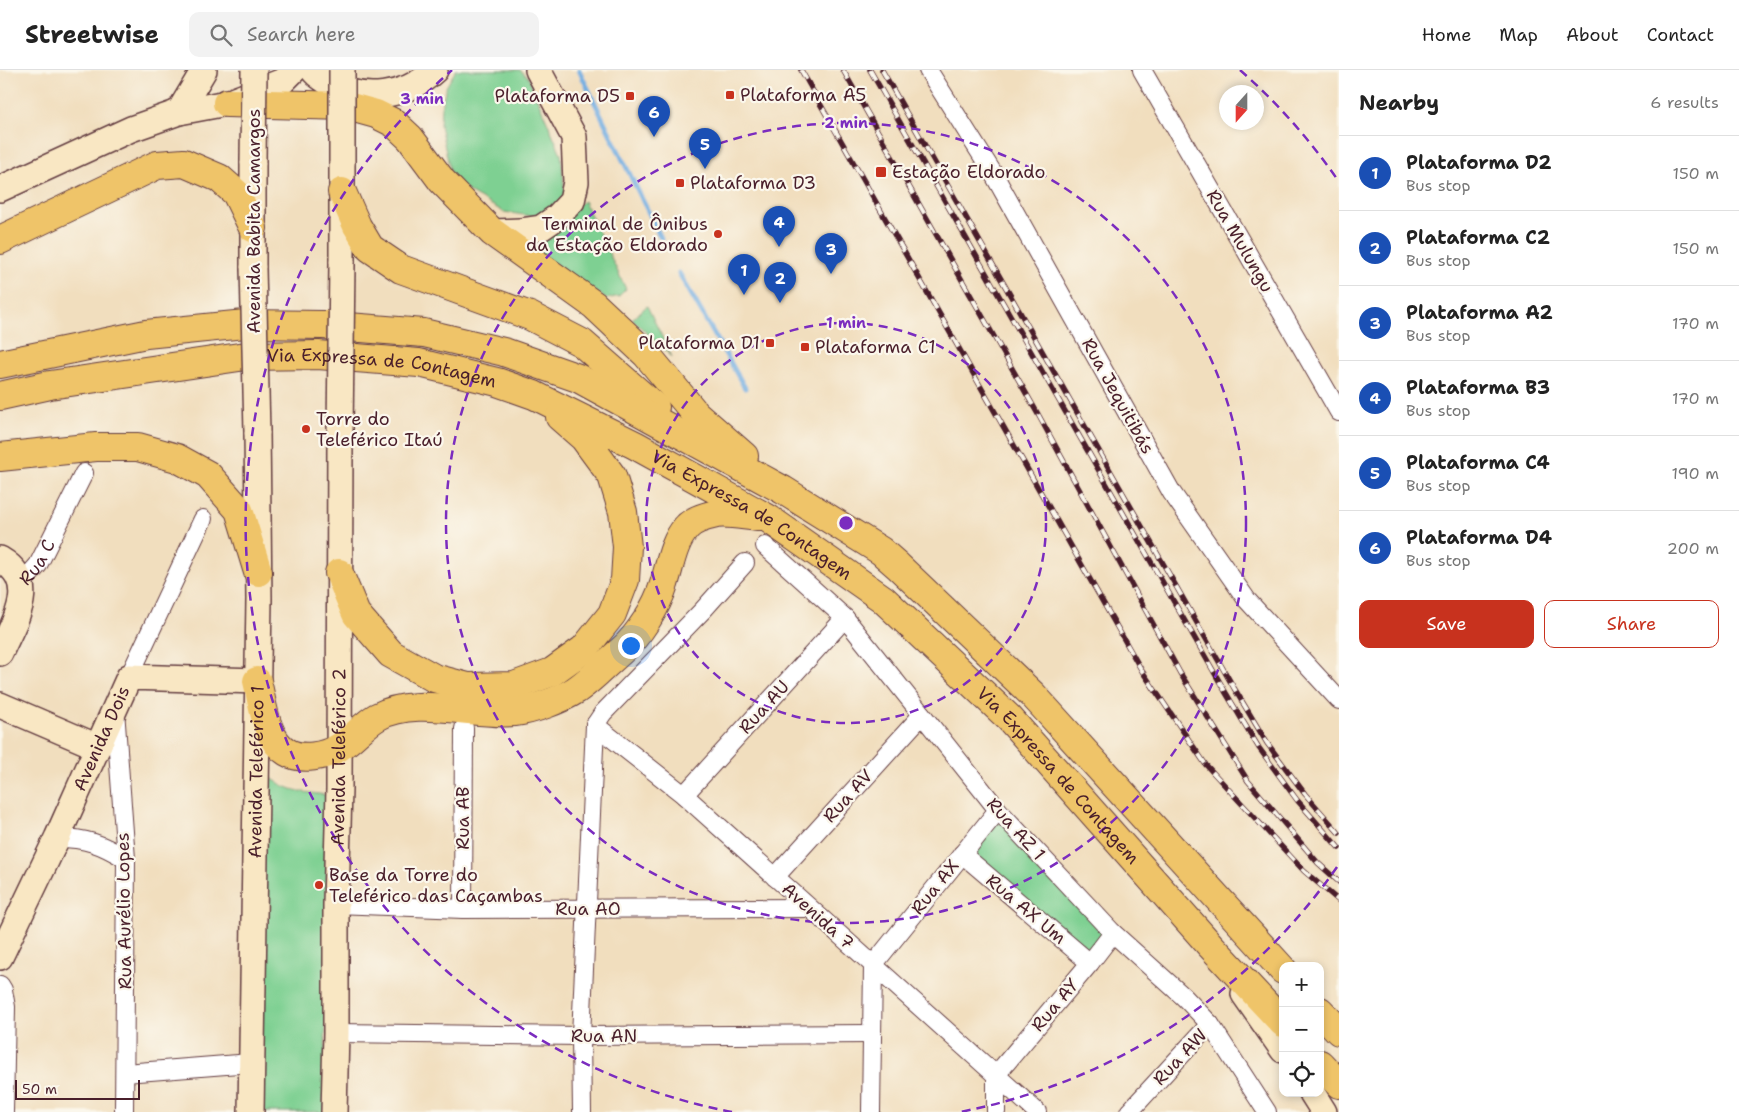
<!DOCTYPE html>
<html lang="en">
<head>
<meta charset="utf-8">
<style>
  :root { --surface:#fff; --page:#f2f2f2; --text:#222; --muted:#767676; --line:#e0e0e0; --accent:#c8321e }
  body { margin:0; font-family:"Shantell Sans",sans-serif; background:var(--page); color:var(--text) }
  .controls { position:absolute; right:15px; bottom:15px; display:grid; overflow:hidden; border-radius:10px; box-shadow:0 2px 8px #0003 }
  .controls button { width:45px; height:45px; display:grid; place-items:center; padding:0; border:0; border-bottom:1px solid var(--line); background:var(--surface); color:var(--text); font:25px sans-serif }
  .compass { position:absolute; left:1219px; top:15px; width:45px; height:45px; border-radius:50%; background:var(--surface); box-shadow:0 2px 8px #0003; rotate:201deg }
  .scale { position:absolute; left:15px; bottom:12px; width:125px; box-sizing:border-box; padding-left:5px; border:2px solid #4a1f2b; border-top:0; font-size:14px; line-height:18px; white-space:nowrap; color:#4a1f2b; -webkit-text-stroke:4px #fbf7ec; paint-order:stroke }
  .you { position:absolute; left:630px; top:575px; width:18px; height:18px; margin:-12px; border:4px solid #fff; border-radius:50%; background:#1a73e8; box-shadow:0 0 0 8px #1a73e833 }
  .badge { display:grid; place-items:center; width:32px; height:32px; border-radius:50%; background:var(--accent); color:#fff; font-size:16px; font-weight:700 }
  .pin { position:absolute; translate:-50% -41px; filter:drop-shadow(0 1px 2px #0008) }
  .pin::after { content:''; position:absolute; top:26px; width:18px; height:15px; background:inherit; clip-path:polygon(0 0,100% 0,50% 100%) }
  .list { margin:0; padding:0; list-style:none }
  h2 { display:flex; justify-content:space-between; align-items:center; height:65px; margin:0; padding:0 20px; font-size:21px }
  h2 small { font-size:16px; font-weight:400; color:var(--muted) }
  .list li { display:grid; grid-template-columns:32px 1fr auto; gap:15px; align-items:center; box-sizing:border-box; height:75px; padding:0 20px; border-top:1px solid var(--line) }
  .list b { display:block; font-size:19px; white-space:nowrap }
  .list p { margin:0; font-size:16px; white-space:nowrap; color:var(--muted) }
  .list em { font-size:16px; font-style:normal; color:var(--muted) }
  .actions { display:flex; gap:10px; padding:15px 20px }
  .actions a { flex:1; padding:11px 0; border:1px solid var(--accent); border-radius:10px; text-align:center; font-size:18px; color:var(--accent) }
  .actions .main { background:var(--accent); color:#fff }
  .icon { flex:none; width:28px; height:28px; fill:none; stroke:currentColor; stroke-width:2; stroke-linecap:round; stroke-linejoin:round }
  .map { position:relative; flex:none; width:1339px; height:1042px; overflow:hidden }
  header { display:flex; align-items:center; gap:30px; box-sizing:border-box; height:70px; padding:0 25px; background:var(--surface); border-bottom:1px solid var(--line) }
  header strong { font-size:24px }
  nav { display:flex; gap:28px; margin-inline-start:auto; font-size:18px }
  .search { width:350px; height:45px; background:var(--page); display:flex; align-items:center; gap:12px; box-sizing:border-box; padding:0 18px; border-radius:10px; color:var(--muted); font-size:19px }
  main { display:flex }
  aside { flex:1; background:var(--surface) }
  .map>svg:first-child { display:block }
  .green { fill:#7ed092; stroke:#64785e }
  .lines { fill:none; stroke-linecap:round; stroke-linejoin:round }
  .stream { stroke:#6face1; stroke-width:5 }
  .street-casing { stroke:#633c41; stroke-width:20 }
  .secondary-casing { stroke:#633c41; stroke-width:28 }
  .highway-casing { stroke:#633c41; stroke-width:30 }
  .street { stroke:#fff; stroke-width:18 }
  .secondary { stroke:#f9e7c3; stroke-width:25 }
  .highway { stroke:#efc469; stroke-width:28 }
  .rail-casing { stroke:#4a1f2b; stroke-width:5.5 }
  .rail { stroke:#fbf7ec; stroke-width:4; stroke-dasharray:11; stroke-linecap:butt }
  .secondary-bridge-casing { stroke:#633c41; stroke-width:28; stroke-linecap:butt }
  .secondary-bridge { stroke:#f9e7c3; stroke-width:25 }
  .ring { fill:none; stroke:#7b2cbf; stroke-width:2.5; stroke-dasharray:9 6 }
  .poi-dot { fill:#c8321e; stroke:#fbf7ec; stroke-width:2 }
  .labels { text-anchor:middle; stroke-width:4.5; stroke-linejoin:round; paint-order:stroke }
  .poi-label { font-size:18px; fill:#4a1f2b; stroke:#fbf7ec; text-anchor:start }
  .street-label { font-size:18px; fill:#4a1f2b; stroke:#fbf7ec }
  .centre { fill:#7b2cbf; stroke:#fbf7ec; stroke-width:2.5 }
  .ring-label { font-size:15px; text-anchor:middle; font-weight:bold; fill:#7b2cbf; stroke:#fbf7ec; stroke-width:4.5; stroke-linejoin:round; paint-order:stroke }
</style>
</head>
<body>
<header>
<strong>Streetwise</strong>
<div class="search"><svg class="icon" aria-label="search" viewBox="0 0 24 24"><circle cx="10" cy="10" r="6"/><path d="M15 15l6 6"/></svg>Search here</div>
<nav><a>Home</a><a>Map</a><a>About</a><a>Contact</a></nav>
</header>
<main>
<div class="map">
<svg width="1339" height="1042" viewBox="0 0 1339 1042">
  <rect width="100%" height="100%" fill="#fbf7ec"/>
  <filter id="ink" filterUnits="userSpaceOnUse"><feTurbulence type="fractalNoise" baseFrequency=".02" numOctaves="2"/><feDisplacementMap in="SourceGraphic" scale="10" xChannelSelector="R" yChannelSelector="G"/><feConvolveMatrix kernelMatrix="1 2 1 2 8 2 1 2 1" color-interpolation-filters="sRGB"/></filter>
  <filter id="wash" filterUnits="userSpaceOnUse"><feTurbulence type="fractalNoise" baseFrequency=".0096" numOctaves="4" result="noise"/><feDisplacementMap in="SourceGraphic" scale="20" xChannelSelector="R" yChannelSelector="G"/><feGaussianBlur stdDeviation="1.12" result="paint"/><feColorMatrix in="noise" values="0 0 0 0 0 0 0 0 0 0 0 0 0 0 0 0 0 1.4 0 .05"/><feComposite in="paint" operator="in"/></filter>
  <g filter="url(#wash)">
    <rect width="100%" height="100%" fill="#f1debe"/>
    <g class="green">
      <path d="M 456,0 L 520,0 L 528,7 L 561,84 L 565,125 L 555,139 L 531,146 L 504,142 L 469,122 L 451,105 L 440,55 L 441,37 L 446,17 Z"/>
      <path d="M 584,131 L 626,219 L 619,226 L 607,229 L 521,172 Z"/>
      <path d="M 647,236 L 672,287 L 632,249 Z"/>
      <path d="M 261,700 C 286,721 295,721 327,725 L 325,1042 L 260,1042 Z"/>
      <path d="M 998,742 L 1111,866 L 1090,892 L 964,784 Z"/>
    </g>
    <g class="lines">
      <g class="stream">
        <path d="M 579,0 L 661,168"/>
        <path d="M 679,203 L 745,318"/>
      </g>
    </g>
  </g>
  <g filter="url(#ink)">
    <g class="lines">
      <defs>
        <g id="street">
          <path d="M 928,0 L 993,103 L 1172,423 L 1247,530 L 1339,630"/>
          <path d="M 1142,0 L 1339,342"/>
          <path d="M 765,476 L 845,548 L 998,740 L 1113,863 L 1184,927 L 1210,954 L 1267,1042"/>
          <path id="s1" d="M 22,513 L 38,495 L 84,403"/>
          <path d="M 129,607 L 203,449"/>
          <path d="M 115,640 L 126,789 L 124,1042"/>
          <path d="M 595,655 L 684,725 L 1037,1042"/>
          <path d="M 595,655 L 603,643 L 703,540 L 745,493"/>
          <path d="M 684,725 L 845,548"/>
          <path d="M 57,768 C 86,768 102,774 126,789"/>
          <path d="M 962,784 L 1090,893"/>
          <path d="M 775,807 L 922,645"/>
          <path d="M 336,834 L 463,839 L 809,838"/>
          <path d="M 463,839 L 464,658"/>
          <path d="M 0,915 L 3,920 L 6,937 L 4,1042"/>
          <path d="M 336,963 L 581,966 L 871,964"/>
          <path d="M 125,1003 L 251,993"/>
          <path d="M 582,1042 L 581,966 L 595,655"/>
          <path d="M 871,1042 L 873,895 L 998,740"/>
          <path d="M 996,1042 L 996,1005 L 1090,893 L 1113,863"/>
          <path d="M 1129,1042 L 1210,954"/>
        </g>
        <g id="secondary">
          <path d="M 313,0 C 317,6 322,8 328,12 C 362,34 406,27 435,0"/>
          <path d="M 179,42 L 204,0"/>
          <path d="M 0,119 L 131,59 L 179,42 L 227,33 L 283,11 L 294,0"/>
          <path d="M 492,162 L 520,161 L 541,158 L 557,147 L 572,131 L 576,112 L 574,67 L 538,0"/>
          <path d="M 342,193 L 342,92"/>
          <path d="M 253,198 L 253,92"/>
          <path d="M 0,489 C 41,513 14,551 0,583"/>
          <path d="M 0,635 L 98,677"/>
          <path id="s2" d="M 0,887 L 57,768 L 129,607 L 257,611"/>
          <path d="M 1244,924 L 1283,980"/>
          <path d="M 1312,1023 L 1324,1042"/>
          <path id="s3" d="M 251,1042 L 259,529 L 257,362"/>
          <path id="s4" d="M 334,1042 L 336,963 L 336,834 L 339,719 L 340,361"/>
        </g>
        <g id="highway">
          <path d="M 227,33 L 347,36 L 376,44 L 394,53 L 410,68 L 442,111 L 492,162 L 594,235 L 646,284 L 696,344 L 744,386"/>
          <path d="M 342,122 L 357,156 L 370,178 L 401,199 L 530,246 L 582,273 L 655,337"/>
          <path d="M 0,170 L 157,95 L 184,93 L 219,108 L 236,123 L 253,158"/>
          <path d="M 0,294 L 146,264 L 245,254 L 323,255 L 424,263 L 504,282 L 578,308 L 783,420 L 881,481 L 898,496 L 1033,625 L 1283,900"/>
          <path id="s5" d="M 0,326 L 50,315 L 246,286 L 318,285 L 419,293 L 497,312 L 534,325 L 635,375 L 769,449 L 883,529 L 1009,648 L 1210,875 L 1283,953"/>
          <path d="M 0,387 L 96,377 L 138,377 L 177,388 L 208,405 L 239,440 L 258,502"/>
          <path d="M 339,503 L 356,544 L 391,584 L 434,608 L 468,617 L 514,616 L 552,602 L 584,579 L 612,544 L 625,510 L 627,477 L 623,442 L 612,406 L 584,368 L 560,347"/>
          <path d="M 257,611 C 263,634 265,669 287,682 C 302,691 325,686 338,678 C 352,670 363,655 377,647 C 417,625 471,646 515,642 C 533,640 560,630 576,620 C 591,610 607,593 621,581 C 639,565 657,537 664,514 C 670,496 673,473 686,458 C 692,450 707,446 716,444 C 728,442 745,446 758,447"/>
          <path d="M 1320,941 L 1339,961"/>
          <path d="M 1320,994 L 1339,1014"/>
        </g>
      </defs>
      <use href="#street" class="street-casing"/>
      <use href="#secondary" class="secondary-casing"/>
      <use href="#highway" class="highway-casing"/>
      <use href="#street" class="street"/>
      <use href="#secondary" class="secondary"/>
      <use href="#highway" class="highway"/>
      <defs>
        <g id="rail">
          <path d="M 801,0 L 1142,601 L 1206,695 L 1304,801 L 1339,831"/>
          <path d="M 843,0 L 1039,346 L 1180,603 L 1248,711 L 1318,793 L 1339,812"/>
          <path d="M 870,0 L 1226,623 L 1259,678 L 1297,730 L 1339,778"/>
          <path d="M 882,0 L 1234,618 L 1267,673 L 1305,724 L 1339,763"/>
        </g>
      </defs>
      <use href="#rail" class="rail-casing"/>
      <use href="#rail" class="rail"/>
      <defs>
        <g id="secondary-bridge">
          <path d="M 342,0 L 342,92"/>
          <path d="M 253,92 L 254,0"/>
          <path d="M 253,198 L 257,362"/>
          <path d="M 340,361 L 342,193"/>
        </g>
      </defs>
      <use href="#secondary-bridge" class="secondary-bridge-casing"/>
      <use href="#secondary-bridge" class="secondary-bridge"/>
    </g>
  </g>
  <g class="ring">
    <circle cx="846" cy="453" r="200"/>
    <circle cx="846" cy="453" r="400"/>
    <path d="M1337 797A600 600 0 0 1 960 1042M732 1042A600 600 0 0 1 452 0M1240 0A600 600 0 0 1 1337 109"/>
  </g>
  <g class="poi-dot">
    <rect x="725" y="20" width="10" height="10" rx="2.5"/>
    <rect x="625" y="21" width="10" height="10" rx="2.5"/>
    <rect x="875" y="96" width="12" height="12" rx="2.5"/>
    <rect x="675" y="108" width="10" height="10" rx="2.5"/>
    <circle cx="718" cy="164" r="5"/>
    <rect x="765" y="268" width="10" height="10" rx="2.5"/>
    <rect x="800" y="272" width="10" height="10" rx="2.5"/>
    <circle cx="306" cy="359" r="5"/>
    <circle cx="319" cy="815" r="5"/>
  </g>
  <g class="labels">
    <g class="poi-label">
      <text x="740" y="31">Plataforma A5</text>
      <text x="620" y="32" text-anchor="end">Plataforma D5</text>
      <text x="892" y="108">Estação Eldorado</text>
      <text x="690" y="119">Plataforma D3</text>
      <text x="708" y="160" text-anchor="end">Terminal de Ônibus<tspan x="708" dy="21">da Estação Eldorado</tspan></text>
      <text x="760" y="279" text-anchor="end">Plataforma D1</text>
      <text x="815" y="283">Plataforma C1</text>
      <text x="316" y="355">Torre do<tspan x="316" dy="21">Teleférico Itaú</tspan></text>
      <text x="329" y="811">Base da Torre do<tspan x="329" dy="21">Teleférico das Caçambas</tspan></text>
    </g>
    <g class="street-label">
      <text transform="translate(254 151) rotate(-90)" y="6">Avenida Babita Camargos</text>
      <text transform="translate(1240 171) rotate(60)" y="6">Rua Mulungu</text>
      <text dy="6" stroke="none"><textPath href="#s5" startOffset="386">Via Expressa de Contagem</textPath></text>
      <text transform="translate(1118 326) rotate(61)" y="6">Rua Jequitibás</text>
      <text dy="6" stroke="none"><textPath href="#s5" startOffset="791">Via Expressa de Contagem</textPath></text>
      <text dy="6" stroke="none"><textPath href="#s1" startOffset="26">Rua C</textPath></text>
      <text transform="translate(764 637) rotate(-48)" y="6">Rua AU</text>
      <text dy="6" stroke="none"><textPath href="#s2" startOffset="241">Avenida Dois</textPath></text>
      <text dy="6" stroke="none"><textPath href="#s4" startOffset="355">Avenida Teleférico 2</textPath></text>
      <text dy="6" stroke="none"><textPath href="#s3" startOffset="340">Avenida Teleférico 1</textPath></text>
      <text dy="6" stroke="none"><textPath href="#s5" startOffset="1196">Via Expressa de Contagem</textPath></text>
      <text transform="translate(848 726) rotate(-48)" y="6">Rua AV</text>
      <text transform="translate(463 748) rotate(-90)" y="6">Rua AB</text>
      <text transform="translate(1016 759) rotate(48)" y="6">Rua AZ 1</text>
      <text transform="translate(935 817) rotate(-51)" y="6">Rua AX</text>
      <text x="588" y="845">Rua AO</text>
      <text transform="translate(1026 839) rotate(40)" y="6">Rua AX Um</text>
      <text transform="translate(124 841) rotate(-91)" y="6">Rua Aurélio Lopes</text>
      <text transform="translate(818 846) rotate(42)" y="6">Avenida 7</text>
      <text transform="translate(1055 935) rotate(-50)" y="6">Rua AY</text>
      <text x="604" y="972">Rua AN</text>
      <text transform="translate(1180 987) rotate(-47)" y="6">Rua AW</text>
    </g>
  </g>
  <circle cx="846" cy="453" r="8" class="centre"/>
  <g class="ring-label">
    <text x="422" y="34">3 min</text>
    <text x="846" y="58">2 min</text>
    <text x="846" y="258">1 min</text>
  </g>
</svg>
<div class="controls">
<button>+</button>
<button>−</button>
<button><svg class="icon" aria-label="locate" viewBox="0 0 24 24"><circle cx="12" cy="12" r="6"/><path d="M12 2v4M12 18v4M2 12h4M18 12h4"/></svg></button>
</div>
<svg class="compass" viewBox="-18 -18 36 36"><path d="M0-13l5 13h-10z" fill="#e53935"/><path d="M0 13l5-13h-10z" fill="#767676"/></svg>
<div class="scale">50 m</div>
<div class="you"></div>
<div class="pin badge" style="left:744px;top:225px;background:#1a4fb4">1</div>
<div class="pin badge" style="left:780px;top:233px;background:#1a4fb4">2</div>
<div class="pin badge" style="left:831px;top:204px;background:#1a4fb4">3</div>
<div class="pin badge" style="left:779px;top:177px;background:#1a4fb4">4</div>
<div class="pin badge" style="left:705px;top:99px;background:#1a4fb4">5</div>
<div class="pin badge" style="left:654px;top:67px;background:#1a4fb4">6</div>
</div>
<aside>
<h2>Nearby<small>6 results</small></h2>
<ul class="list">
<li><span class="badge" style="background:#1a4fb4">1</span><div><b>Plataforma D2</b><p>Bus stop</p></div><em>150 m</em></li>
<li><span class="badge" style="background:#1a4fb4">2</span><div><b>Plataforma C2</b><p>Bus stop</p></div><em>150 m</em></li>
<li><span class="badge" style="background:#1a4fb4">3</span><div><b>Plataforma A2</b><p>Bus stop</p></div><em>170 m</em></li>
<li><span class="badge" style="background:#1a4fb4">4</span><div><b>Plataforma B3</b><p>Bus stop</p></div><em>170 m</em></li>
<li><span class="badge" style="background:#1a4fb4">5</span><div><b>Plataforma C4</b><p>Bus stop</p></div><em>190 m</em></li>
<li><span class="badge" style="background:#1a4fb4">6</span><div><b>Plataforma D4</b><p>Bus stop</p></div><em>200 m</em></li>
</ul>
<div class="actions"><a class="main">Save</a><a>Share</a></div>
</aside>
</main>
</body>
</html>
